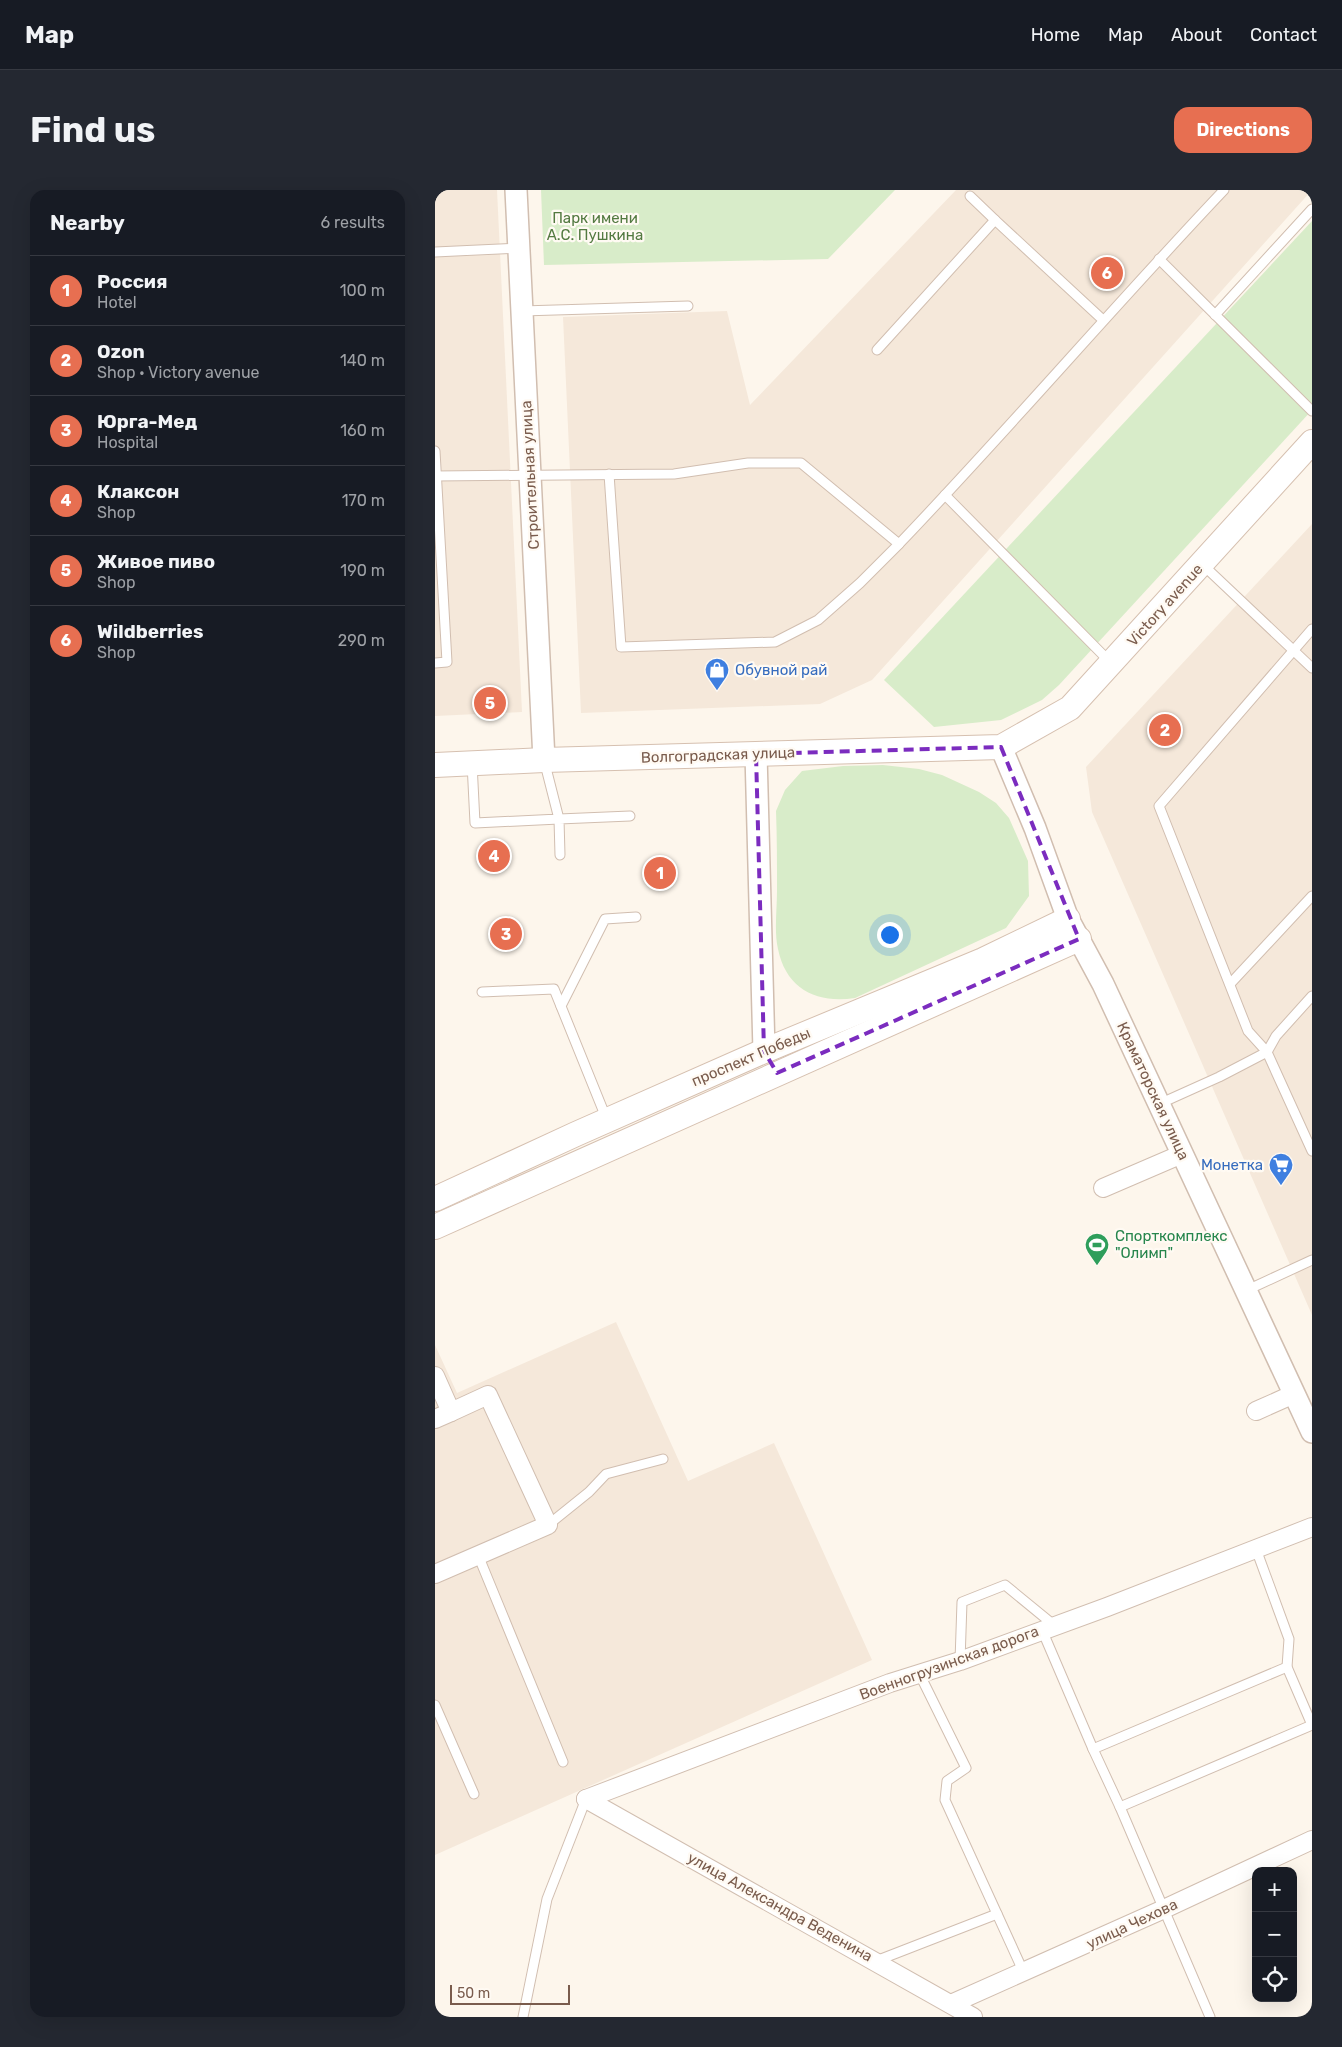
<!DOCTYPE html>
<html lang="en">
<head>
<meta charset="utf-8">
<style>
  :root { --surface:#171b24; --page:#242831; --text:#f1f3f6; --muted:#9ea1a6; --line:#363941; --accent:#e76f51 }
  body { margin:0; font-family:Rubik,sans-serif; background:var(--page); color:var(--text) }
  .controls { position:absolute; right:15px; bottom:15px; display:grid; overflow:hidden; border-radius:10px; box-shadow:0 5px 20px #0002 }
  .controls button { width:45px; height:45px; display:grid; place-items:center; padding:0; border:0; border-bottom:1px solid var(--line); background:var(--surface); color:var(--text); font:25px sans-serif }
  .scale { position:absolute; left:15px; bottom:12px; width:120px; box-sizing:border-box; padding-left:5px; border:2px solid #7a5c4d; border-top:0; font-size:14px; line-height:18px; white-space:nowrap; color:#7a5c4d; -webkit-text-stroke:4px #fffaf3; paint-order:stroke }
  .you { position:absolute; left:454px; top:744px; width:18px; height:18px; margin:-12px; border:4px solid #fff; border-radius:50%; background:#1a73e8; box-shadow:0 0 0 8px #1a73e833 }
  .badge { display:grid; place-items:center; width:32px; height:32px; border-radius:50%; background:var(--accent); color:#fff; font-size:16px; font-weight:700 }
  .pin { position:absolute; translate:-50% -50%; border:2px solid #fff; box-shadow:0 1px 5px #0006 }
  .list { margin:0; padding:0; list-style:none }
  h2 { display:flex; justify-content:space-between; align-items:center; height:65px; margin:0; padding:0 20px; font-size:21px }
  h2 small { font-size:16px; font-weight:400; color:var(--muted) }
  .list li { display:grid; grid-template-columns:32px 1fr auto; gap:15px; align-items:center; box-sizing:border-box; height:70px; padding:0 20px; border-top:1px solid var(--line) }
  .list b { display:block; font-size:19px; white-space:nowrap }
  .list p { margin:0; font-size:16px; white-space:nowrap; color:var(--muted) }
  .list em { font-size:16px; font-style:normal; color:var(--muted) }
  .icon { flex:none; width:28px; height:28px; fill:none; stroke:currentColor; stroke-width:2; stroke-linecap:round; stroke-linejoin:round }
  .map { position:relative; flex:none; width:877px; height:1827px; overflow:hidden; border-radius:15px }
  header { display:flex; align-items:center; gap:30px; box-sizing:border-box; height:70px; padding:0 25px; background:var(--surface); border-bottom:1px solid var(--line) }
  header strong { font-size:24px }
  nav { display:flex; gap:28px; margin-inline-start:auto; font-size:18px }
  .intro { display:flex; align-items:center; justify-content:space-between; box-sizing:border-box; height:120px; padding:0 30px }
  h1 { margin:0; font-size:35px }
  .button { padding:12px 22px; border-radius:15px; background:var(--accent); color:#fff; font-size:18px; font-weight:700 }
  main { display:flex; gap:30px; padding:0 30px }
  aside { flex:1; background:var(--surface); border-radius:15px; box-shadow:0 5px 20px #0002 }
  .map>svg:first-child { display:block }
  .residential { fill:#f5e8da }
  .green { fill:#d8ecc9 }
  .lines { fill:none; stroke-linecap:round; stroke-linejoin:round }
  .service-casing { stroke:#d1beb0; stroke-width:11 }
  .minor-casing { stroke:#d1beb0; stroke-width:20 }
  .tertiary-casing { stroke:#d1beb0; stroke-width:24 }
  .secondary-casing { stroke:#d6c0b0; stroke-width:26 }
  .service { stroke:#fff; stroke-width:9 }
  .minor { stroke:#fff; stroke-width:18 }
  .tertiary { stroke:#fff; stroke-width:21 }
  .secondary { stroke:#fff; stroke-width:24 }
  .marked { fill:none; stroke:#7b2cbf; stroke-width:4; stroke-dasharray:10 6; stroke-linejoin:round }
  .labels { text-anchor:middle; stroke-width:4.5; stroke-linejoin:round; paint-order:stroke }
  .park-label { font-size:15px; fill:#537a41; stroke:#fffaf3 }
  .street-label { font-size:15px; fill:#7a5c4d; stroke:#fffaf3 }
  .shop-label { font-size:15px; fill:#366cbe; stroke:#fffaf3; text-anchor:start }
  .leisure-label { font-size:15px; fill:#27864d; stroke:#fffaf3; text-anchor:start }
</style>
</head>
<body>
<header>
<strong>Map</strong>
<nav><a>Home</a><a>Map</a><a>About</a><a>Contact</a></nav>
</header>
<div class="intro"><h1>Find us</h1><a class="button">Directions</a></div>
<main>
<aside>
<h2>Nearby<small>6 results</small></h2>
<ul class="list">
<li><span class="badge">1</span><div><b>Россия</b><p>Hotel</p></div><em>100 m</em></li>
<li><span class="badge">2</span><div><b>Ozon</b><p>Shop · Victory avenue</p></div><em>140 m</em></li>
<li><span class="badge">3</span><div><b>Юрга-Мед</b><p>Hospital</p></div><em>160 m</em></li>
<li><span class="badge">4</span><div><b>Клаксон</b><p>Shop</p></div><em>170 m</em></li>
<li><span class="badge">5</span><div><b>Живое пиво</b><p>Shop</p></div><em>190 m</em></li>
<li><span class="badge">6</span><div><b>Wildberries</b><p>Shop</p></div><em>290 m</em></li>
</ul>
</aside>
<div class="map">
<svg width="877" height="1827" viewBox="0 0 877 1827">
  <rect width="100%" height="100%" fill="#fdf6ec"/>
  <g class="residential">
    <path d="M 0,0 L 62,0 L 87,522 L 0,526 Z"/>
    <path d="M 521,0 L 877,0 L 437,490 L 385,514 L 146,523 L 128,127 L 292,121 L 315,215 Z"/>
    <path d="M 877,334 L 877,1125 L 657,622 L 651,577 Z"/>
    <path d="M 181,1132 L 253,1291 L 339,1253 L 437,1470 L 0,1665 L 0,1155 L 22,1203 Z"/>
  </g>
  <g class="green">
    <path d="M 106,0 L 460,0 L 393,69 L 109,75 Z"/>
    <path d="M 877,31 L 877,220 L 624,495 L 607,510 L 566,530 L 499,537 L 449,490 Z"/>
    <path d="M 448,575 L 484,579 L 507,585 L 544,602 L 561,613 L 574,628 L 593,671 L 594,706 L 571,738 L 420,808 C 382,814 351,799 343,759 C 339,742 342,719 342,701 C 342,674 342,647 341,621 L 350,600 L 367,581 L 408,576 Z"/>
  </g>
  <g class="lines">
    <defs>
      <g id="service">
        <path d="M 535,6 L 560,30"/>
        <path d="M 0,62 L 83,58"/>
        <path d="M 724,69 L 877,221"/>
        <path d="M 87,121 L 253,116"/>
        <path d="M 780,125 L 877,19"/>
        <path d="M 442,160 L 560,30 L 668,130"/>
        <path d="M 0,261 L 12,472 L 0,473"/>
        <path d="M 174,284 L 186,457 L 340,452 L 383,430 L 425,393 L 464,354"/>
        <path d="M 0,286 L 239,284 L 313,273 L 366,273 L 464,354 C 575,238 679,116 789,0"/>
        <path d="M 510,305 L 675,472"/>
        <path d="M 767,374 L 877,478"/>
        <path d="M 877,439 L 724,616 L 813,841 L 832,862 L 877,961"/>
        <path d="M 37,573 L 40,633 L 124,629 L 109,570"/>
        <path d="M 125,665 L 124,629 L 195,626"/>
        <path d="M 795,794 L 877,706"/>
        <path d="M 47,802 L 119,799 L 172,930"/>
        <path d="M 126,816 L 170,729 L 201,727"/>
        <path d="M 724,914 L 784,887 L 832,862 L 841,846 L 877,806"/>
        <path d="M 810,1101 L 877,1070"/>
        <path d="M 113,1335 L 154,1302 L 171,1284 L 228,1269"/>
        <path d="M 821,1359 L 854,1449 L 852,1477 L 877,1535"/>
        <path d="M 43,1365 L 128,1572"/>
        <path d="M 607,1440 L 658,1559"/>
        <path d="M 525,1471 L 527,1412 L 570,1395 L 620,1436"/>
        <path d="M 485,1485 L 531,1578 L 512,1591 L 510,1610 L 589,1783"/>
        <path d="M 0,1515 L 39,1604"/>
        <path d="M 685,1617 L 877,1535"/>
        <path d="M 441,1771 L 562,1724"/>
        <path d="M 88,1827 L 112,1709 L 151,1609"/>
        <path d="M 775,1827 L 685,1617 L 658,1559 L 852,1477"/>
      </g>
      <g id="minor">
        <path d="M 668,998 L 747,964"/>
        <path d="M 0,1186 L 16,1222 L 53,1205 L 113,1335 L 0,1384"/>
        <path d="M 821,1221 L 859,1204"/>
        <path d="M 0,1229 L 16,1222"/>
        <path d="M 151,1609 L 455,1493 L 525,1471 L 672,1417 L 877,1337"/>
        <path d="M 151,1609 L 538,1827"/>
        <path d="M 516,1814 L 729,1719 L 877,1650"/>
      </g>
      <g id="tertiary">
        <path d="M 81,0 L 109,570"/>
        <path d="M 566,557 L 600,638 L 633,729 L 668,794 L 877,1242"/>
        <path d="M 321,564 L 329,861"/>
      </g>
      <g id="secondary">
        <path d="M 0,575 L 109,570 L 566,557 L 635,518 L 877,252"/>
        <path d="M 0,1009 L 141,944 L 329,861 L 548,770 L 633,729"/>
        <path d="M 0,1037 L 644,749"/>
      </g>
    </defs>
    <use href="#service" class="service-casing"/>
    <use href="#minor" class="minor-casing"/>
    <use href="#tertiary" class="tertiary-casing"/>
    <use href="#secondary" class="secondary-casing"/>
    <use href="#service" class="service"/>
    <use href="#minor" class="minor"/>
    <use href="#tertiary" class="tertiary"/>
    <use href="#secondary" class="secondary"/>
  </g>
  <path class="marked" d="M 566,557 L 644,749 L 342,883 L 329,861 L 321,564 Z"/>
  <defs>
    <symbol id="shop-pin" viewBox="-11 -11 22 30"><path d="M0 17L-7.5 6A9.5 9.5 0 1 1 7.5 6Z" fill="#3f7fe0" stroke="#fffaf3"/><path d="M-5-2.5h2.3a2.7 3.5 0 0 1 5.4 0H5L5.5 6h-11ZM-1.5-2.5h3a1.5 2.3 0 0 0-3 0Z" fill="#fff"/></symbol>
    <symbol id="supermarket-pin" viewBox="-11 -11 22 30"><path d="M0 17L-7.5 6A9.5 9.5 0 1 1 7.5 6Z" fill="#3f7fe0" stroke="#fffaf3"/><path d="M-6-5.5h2.5l.6 2H6L4.5 2H-2.5L-4.4-4H-6ZM-1.5 3.2a1.3 1.3 0 1 0 .1 0ZM3 3.2a1.3 1.3 0 1 0 .1 0Z" fill="#fff"/></symbol>
    <symbol id="stadium-pin" viewBox="-11 -11 22 30"><path d="M0 17L-7.5 6A9.5 9.5 0 1 1 7.5 6Z" fill="#2e9e5b" stroke="#fffaf3"/><path d="M0-5a6.5 5 0 1 0 0 10a6.5 5 0 1 0 0-10ZM-3.5-1.8h7v3.6h-7Z" fill="#fff"/></symbol>
  </defs>
  <g fill-rule="evenodd">
    <use href="#shop-pin" x="268" y="466" width="28" height="38"/>
    <use href="#supermarket-pin" x="832" y="961" width="28" height="38"/>
    <use href="#stadium-pin" x="648" y="1041" width="28" height="38"/>
  </g>
  <g class="labels">
    <g class="park-label">
      <text x="160" y="33">Парк имени<tspan x="160" dy="17">А.С. Пушкина</tspan></text>
    </g>
    <g class="street-label">
      <text transform="translate(95 285) rotate(-93)" y="5">Строительная улица</text>
      <text transform="translate(730 415) rotate(-48)" y="5">Victory avenue</text>
      <text transform="translate(283 565) rotate(-2)" y="5">Волгоградская улица</text>
      <text transform="translate(316 867) rotate(-23)" y="5">проспект Победы</text>
      <text transform="translate(718 901) rotate(65)" y="5">Краматорская улица</text>
      <text transform="translate(514 1473) rotate(-20)" y="5">Военногрузинская дорога</text>
      <text transform="translate(345 1717) rotate(29)" y="5">улица Александра Веденина</text>
      <text transform="translate(697 1734) rotate(-25)" y="5">улица Чехова</text>
    </g>
    <g class="shop-label">
      <text x="300" y="485">Обувной рай</text>
      <text x="828" y="980" text-anchor="end">Монетка</text>
    </g>
    <g class="leisure-label">
      <text x="680" y="1051">Спорткомплекс<tspan x="680" dy="17">"Олимп"</tspan></text>
    </g>
  </g>
</svg>
<div class="controls">
<button>+</button>
<button>−</button>
<button><svg class="icon" aria-label="locate" viewBox="0 0 24 24"><circle cx="12" cy="12" r="6"/><path d="M12 2v4M12 18v4M2 12h4M18 12h4"/></svg></button>
</div>
<div class="scale">50 m</div>
<div class="you"></div>
<div class="pin badge" style="left:225px;top:683px">1</div>
<div class="pin badge" style="left:730px;top:540px">2</div>
<div class="pin badge" style="left:71px;top:744px">3</div>
<div class="pin badge" style="left:59px;top:666px">4</div>
<div class="pin badge" style="left:55px;top:513px">5</div>
<div class="pin badge" style="left:672px;top:83px">6</div>
</div>
</main>
</body>
</html>
